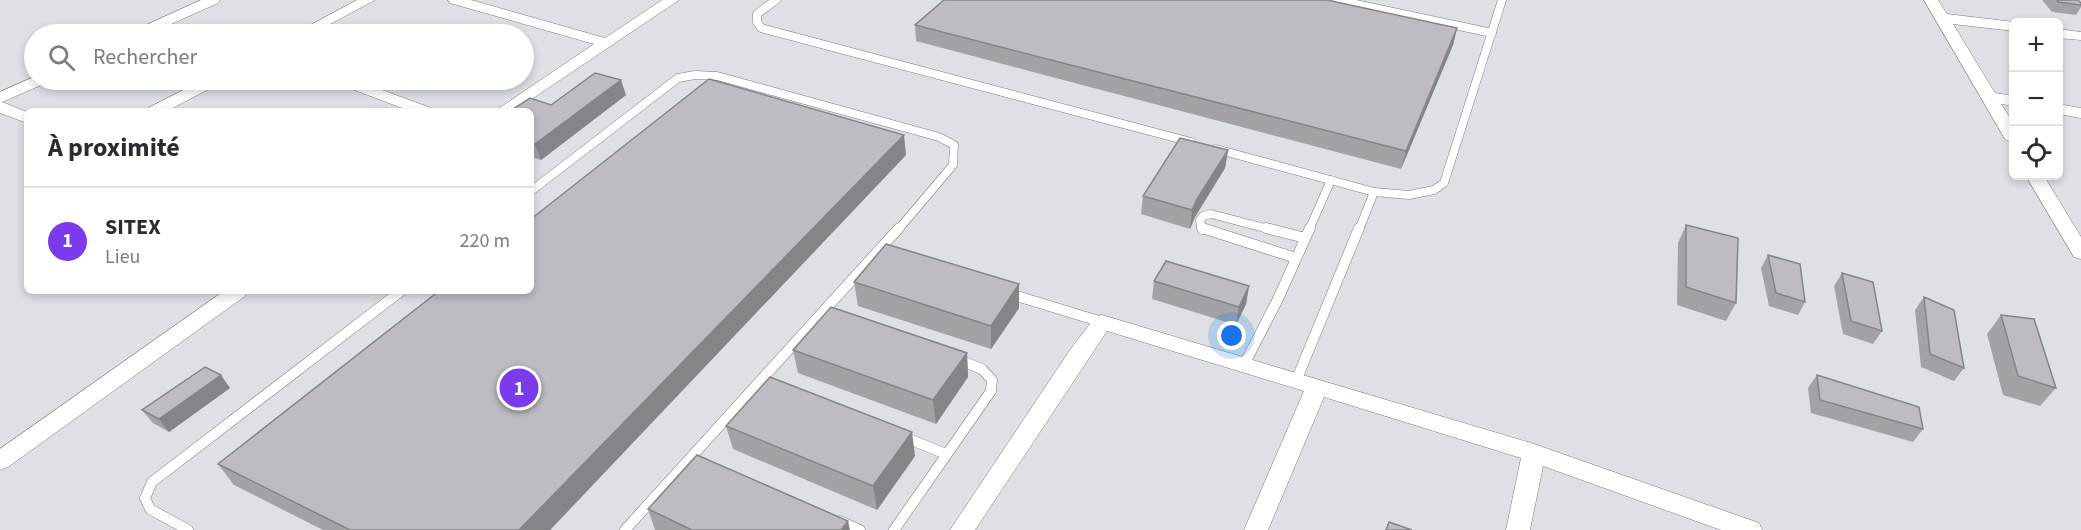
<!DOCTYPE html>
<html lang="fr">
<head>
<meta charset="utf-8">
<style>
  :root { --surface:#fff; --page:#f2f2f3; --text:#2b2b33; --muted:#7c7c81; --line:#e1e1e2; --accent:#7c3aed }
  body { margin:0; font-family:"Source Sans 3",sans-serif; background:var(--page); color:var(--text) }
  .controls { position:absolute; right:18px; top:18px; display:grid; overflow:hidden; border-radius:9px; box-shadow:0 3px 9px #0003 }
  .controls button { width:54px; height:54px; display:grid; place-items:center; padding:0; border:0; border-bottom:2px solid var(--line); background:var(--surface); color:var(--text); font:30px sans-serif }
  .you { position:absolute; left:1232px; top:336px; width:21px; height:21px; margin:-15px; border:4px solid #fff; border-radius:50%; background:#1a73e8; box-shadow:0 0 0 9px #1a73e833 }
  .badge { display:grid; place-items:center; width:39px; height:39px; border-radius:50%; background:var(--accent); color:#fff; font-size:20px; font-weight:700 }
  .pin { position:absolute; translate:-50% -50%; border:3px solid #fff; box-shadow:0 2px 6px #0006 }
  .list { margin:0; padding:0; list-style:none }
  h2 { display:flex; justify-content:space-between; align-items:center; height:78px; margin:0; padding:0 24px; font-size:26px }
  h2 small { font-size:20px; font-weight:400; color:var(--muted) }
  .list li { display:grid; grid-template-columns:39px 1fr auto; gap:18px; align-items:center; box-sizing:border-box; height:108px; padding:0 24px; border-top:2px solid var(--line) }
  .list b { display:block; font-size:22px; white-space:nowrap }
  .list p { margin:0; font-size:20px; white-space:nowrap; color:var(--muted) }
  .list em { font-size:20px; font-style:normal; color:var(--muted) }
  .icon { flex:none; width:33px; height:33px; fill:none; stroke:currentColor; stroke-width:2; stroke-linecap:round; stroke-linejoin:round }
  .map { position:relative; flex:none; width:2081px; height:530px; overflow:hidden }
  .search { position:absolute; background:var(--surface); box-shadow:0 3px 9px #0003; left:24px; top:24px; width:510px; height:66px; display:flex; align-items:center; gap:15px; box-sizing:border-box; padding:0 21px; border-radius:33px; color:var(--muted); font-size:22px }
  .panel { position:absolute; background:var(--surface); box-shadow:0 3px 9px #0003; left:24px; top:108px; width:510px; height:186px; border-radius:9px }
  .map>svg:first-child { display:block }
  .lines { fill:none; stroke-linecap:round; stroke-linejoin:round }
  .service-far1-casing { stroke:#787c80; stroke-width:9 }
  .service-casing { stroke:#787c80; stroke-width:11 }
  .minor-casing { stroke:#787c80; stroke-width:1 }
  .service-far1 { stroke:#fff; stroke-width:8 }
  .service { stroke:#fff; stroke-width:10 }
  .minor { fill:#fff; fill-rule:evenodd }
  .wall { fill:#a3a2a7 }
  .shaded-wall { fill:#858488 }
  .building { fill:#bebcc2; stroke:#858488; stroke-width:1.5 }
</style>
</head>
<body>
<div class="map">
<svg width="2081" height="530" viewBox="0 0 2081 530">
  <rect width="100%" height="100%" fill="#dde1e6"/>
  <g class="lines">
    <defs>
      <g id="service-far1">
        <path d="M 776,0 L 757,14 L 757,22 L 761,28 L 1191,142"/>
        <path d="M 1337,0 L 1492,33"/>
        <path d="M 1216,149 L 1374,192 L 1409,195 L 1434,190 L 1444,183 L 1502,0"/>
        <path d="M 531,191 L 678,78 L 695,75 L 717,76 L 939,137 L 954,145 L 953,165 L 898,230"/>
        <path d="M 1202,230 L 1200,220 L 1203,216 L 1211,214 L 1272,230"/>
        <path d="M 1309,230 L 1331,180"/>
        <path d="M 1359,230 L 1374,192"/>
      </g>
      <g id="service">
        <path d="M 1202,228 L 1296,258"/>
        <path d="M 1266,228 L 1305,238"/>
        <path d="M 1010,294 L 1102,322"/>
        <path d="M 1244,365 L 1277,301 L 1310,228"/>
        <path d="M 1296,381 L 1359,228"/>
        <path d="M 904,437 L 946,454"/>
        <path d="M 840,521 L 860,530"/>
        <path d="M 188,530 L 150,509 L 145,498 L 152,482 L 401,291"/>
        <path d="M 625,530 L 899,228"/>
        <path d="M 894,530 L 991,391 L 992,380 L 982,369 L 959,360"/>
      </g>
      <g id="minor">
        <path d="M 201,0 L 220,0 L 218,3 L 149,34 L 131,34 L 133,31 Z"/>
        <path d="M 357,0 L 375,0 L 312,34 L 294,34 Z"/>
        <path d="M 448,0 L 471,0 L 605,38 L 662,0 L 679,0 L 514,111 L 495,111 L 594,44 L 450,3 Z"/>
        <path d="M 1924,0 L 1938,0 L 1947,14 L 2014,22 L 2014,31 L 1953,24 L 1995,93 L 2014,96 L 2014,106 L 2001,104 L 2014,124 L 2014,144 L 2005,139 Z"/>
        <path d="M 2058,29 L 2081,32 L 2081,40 L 2058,38 Z"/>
        <path d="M 34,77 L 34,80 L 48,80 L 46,83 L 2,102 L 27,112 L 27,123 L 0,113 L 0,92 Z"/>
        <path d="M 203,80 L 222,80 L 220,83 L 167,111 L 146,111 L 148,108 Z"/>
        <path d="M 334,80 L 355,80 L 431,108 L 433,111 L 410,111 L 336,83 Z"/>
        <path d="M 2058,104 L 2081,108 L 2081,118 L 2058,114 Z"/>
        <path d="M 2026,176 L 2044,176 L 2081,237 L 2081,259 L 2074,257 Z"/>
        <path d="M 224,291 L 248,291 L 245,296 L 8,467 L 0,470 L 0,449 Z"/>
        <path d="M 1102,315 L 1534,444 L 1759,523 L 1762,530 L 1721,530 L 1543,466 L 1530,530 L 1506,530 L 1521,458 L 1324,397 L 1268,530 L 1244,530 L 1304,391 L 1107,331 L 975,530 L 950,530 L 1070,350 L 1095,317 Z"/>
      </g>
    </defs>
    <use href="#service-far1" class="service-far1-casing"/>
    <use href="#service" class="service-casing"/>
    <use href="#minor" class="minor-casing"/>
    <use href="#service-far1" class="service-far1"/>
    <use href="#service" class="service"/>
    <use href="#minor" class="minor"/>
  </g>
  <g class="wall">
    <path d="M 2042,0 L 2078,0 L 2081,3 L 2081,7 L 2076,15 L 2052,12 Z"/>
    <path d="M 915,25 L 1457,28 L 1453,45 L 1401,169 L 916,41 Z"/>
    <path d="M 626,95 L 541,160 L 531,157 L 531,111 L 551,105 Z"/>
    <path d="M 1228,150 L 1225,168 L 1195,217 L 1190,229 L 1141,214 L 1143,196 Z"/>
    <path d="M 906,155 L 550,530 L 323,530 L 234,485 L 218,464 Z"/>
    <path d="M 1686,225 L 1736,303 L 1726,321 L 1677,305 L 1678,243 Z"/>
    <path d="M 1768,255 L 1805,302 L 1798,315 L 1769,306 L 1761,268 Z"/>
    <path d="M 1842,273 L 1882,331 L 1873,344 L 1843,334 L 1834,286 Z"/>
    <path d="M 1154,281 L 1249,286 L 1246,304 L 1236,325 L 1152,299 Z"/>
    <path d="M 854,282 L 1019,284 L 1019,308 L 991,349 L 858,306 Z"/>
    <path d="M 1924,297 L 1964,368 L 1954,381 L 1921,367 L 1915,310 Z"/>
    <path d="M 2001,315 L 2056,388 L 2040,406 L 2003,395 L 1987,334 Z"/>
    <path d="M 793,350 L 967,353 L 968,377 L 936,424 L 798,373 Z"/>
    <path d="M 1817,375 L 1923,429 L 1913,442 L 1811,413 L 1808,388 Z"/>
    <path d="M 230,388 L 169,432 L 153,423 L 142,410 Z"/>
    <path d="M 726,426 L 915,456 L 877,510 L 733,449 Z"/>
    <path d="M 648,509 L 850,530 L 655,530 Z"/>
  </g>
  <g class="shaded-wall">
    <path d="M 1457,28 L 1453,45 L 1401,169 L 1406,151 Z"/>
    <path d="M 621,80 L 626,95 L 541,160 L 535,144 Z"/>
    <path d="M 904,135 L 906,155 L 550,530 L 519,530 Z"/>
    <path d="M 1228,150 L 1225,168 L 1195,217 L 1190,229 L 1192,210 L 1197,199 Z"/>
    <path d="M 1019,284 L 1019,308 L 991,349 L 991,326 Z"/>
    <path d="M 1249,286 L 1246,304 L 1236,325 L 1239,307 Z"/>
    <path d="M 967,353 L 968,377 L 936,424 L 933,400 Z"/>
    <path d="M 221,375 L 230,388 L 169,432 L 159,419 Z"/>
    <path d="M 912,432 L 915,456 L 877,510 L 873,486 Z"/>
    <path d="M 848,521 L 850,530 L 841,530 Z"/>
  </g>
  <g class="building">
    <path d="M 944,0 L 1327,0 L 1457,28 L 1406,151 L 915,25 Z"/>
    <path d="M 2057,0 L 2078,0 L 2081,3 L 2081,5 L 2058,2 Z"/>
    <path d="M 595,73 L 621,80 L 535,144 L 531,143 L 531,111 L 510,111 L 530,98 L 551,105 Z"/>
    <path d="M 709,79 L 904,135 L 519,530 L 350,530 L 218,464 L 439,291 L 531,291 L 531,219 Z"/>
    <path d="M 1180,138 L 1228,150 L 1197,199 L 1192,210 L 1143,196 Z"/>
    <path d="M 1686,225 L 1738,238 L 1736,303 L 1686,287 Z"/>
    <path d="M 886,244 L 1019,284 L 991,326 L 854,282 Z"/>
    <path d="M 1768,255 L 1800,264 L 1805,302 L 1776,293 Z"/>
    <path d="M 1166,261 L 1249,286 L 1239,307 L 1154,281 Z"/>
    <path d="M 1842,273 L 1873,282 L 1882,331 L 1851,321 Z"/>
    <path d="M 1924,297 L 1954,310 L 1964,368 L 1930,354 Z"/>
    <path d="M 831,307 L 967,353 L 933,400 L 793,350 Z"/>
    <path d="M 2001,315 L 2034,319 L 2056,388 L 2018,376 Z"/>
    <path d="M 205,367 L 221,375 L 159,419 L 142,410 Z"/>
    <path d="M 1817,375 L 1919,407 L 1923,429 L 1820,400 Z"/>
    <path d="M 770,377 L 912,432 L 873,486 L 726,426 Z"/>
    <path d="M 697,455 L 848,521 L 841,530 L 692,530 L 648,509 Z"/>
    <path d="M 1389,522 L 1412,530 L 1386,530 Z"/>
  </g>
</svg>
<div class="controls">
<button>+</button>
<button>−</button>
<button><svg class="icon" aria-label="locate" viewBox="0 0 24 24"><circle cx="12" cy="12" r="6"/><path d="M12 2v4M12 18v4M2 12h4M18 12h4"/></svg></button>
</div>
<div class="you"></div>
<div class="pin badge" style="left:519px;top:388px">1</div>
<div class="search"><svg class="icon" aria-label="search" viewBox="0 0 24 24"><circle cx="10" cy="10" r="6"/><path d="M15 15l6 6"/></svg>Rechercher</div>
<section class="panel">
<h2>À proximité<small></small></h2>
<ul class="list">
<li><span class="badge">1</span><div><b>SITEX</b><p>Lieu</p></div><em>220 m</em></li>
</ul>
</section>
</div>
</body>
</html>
